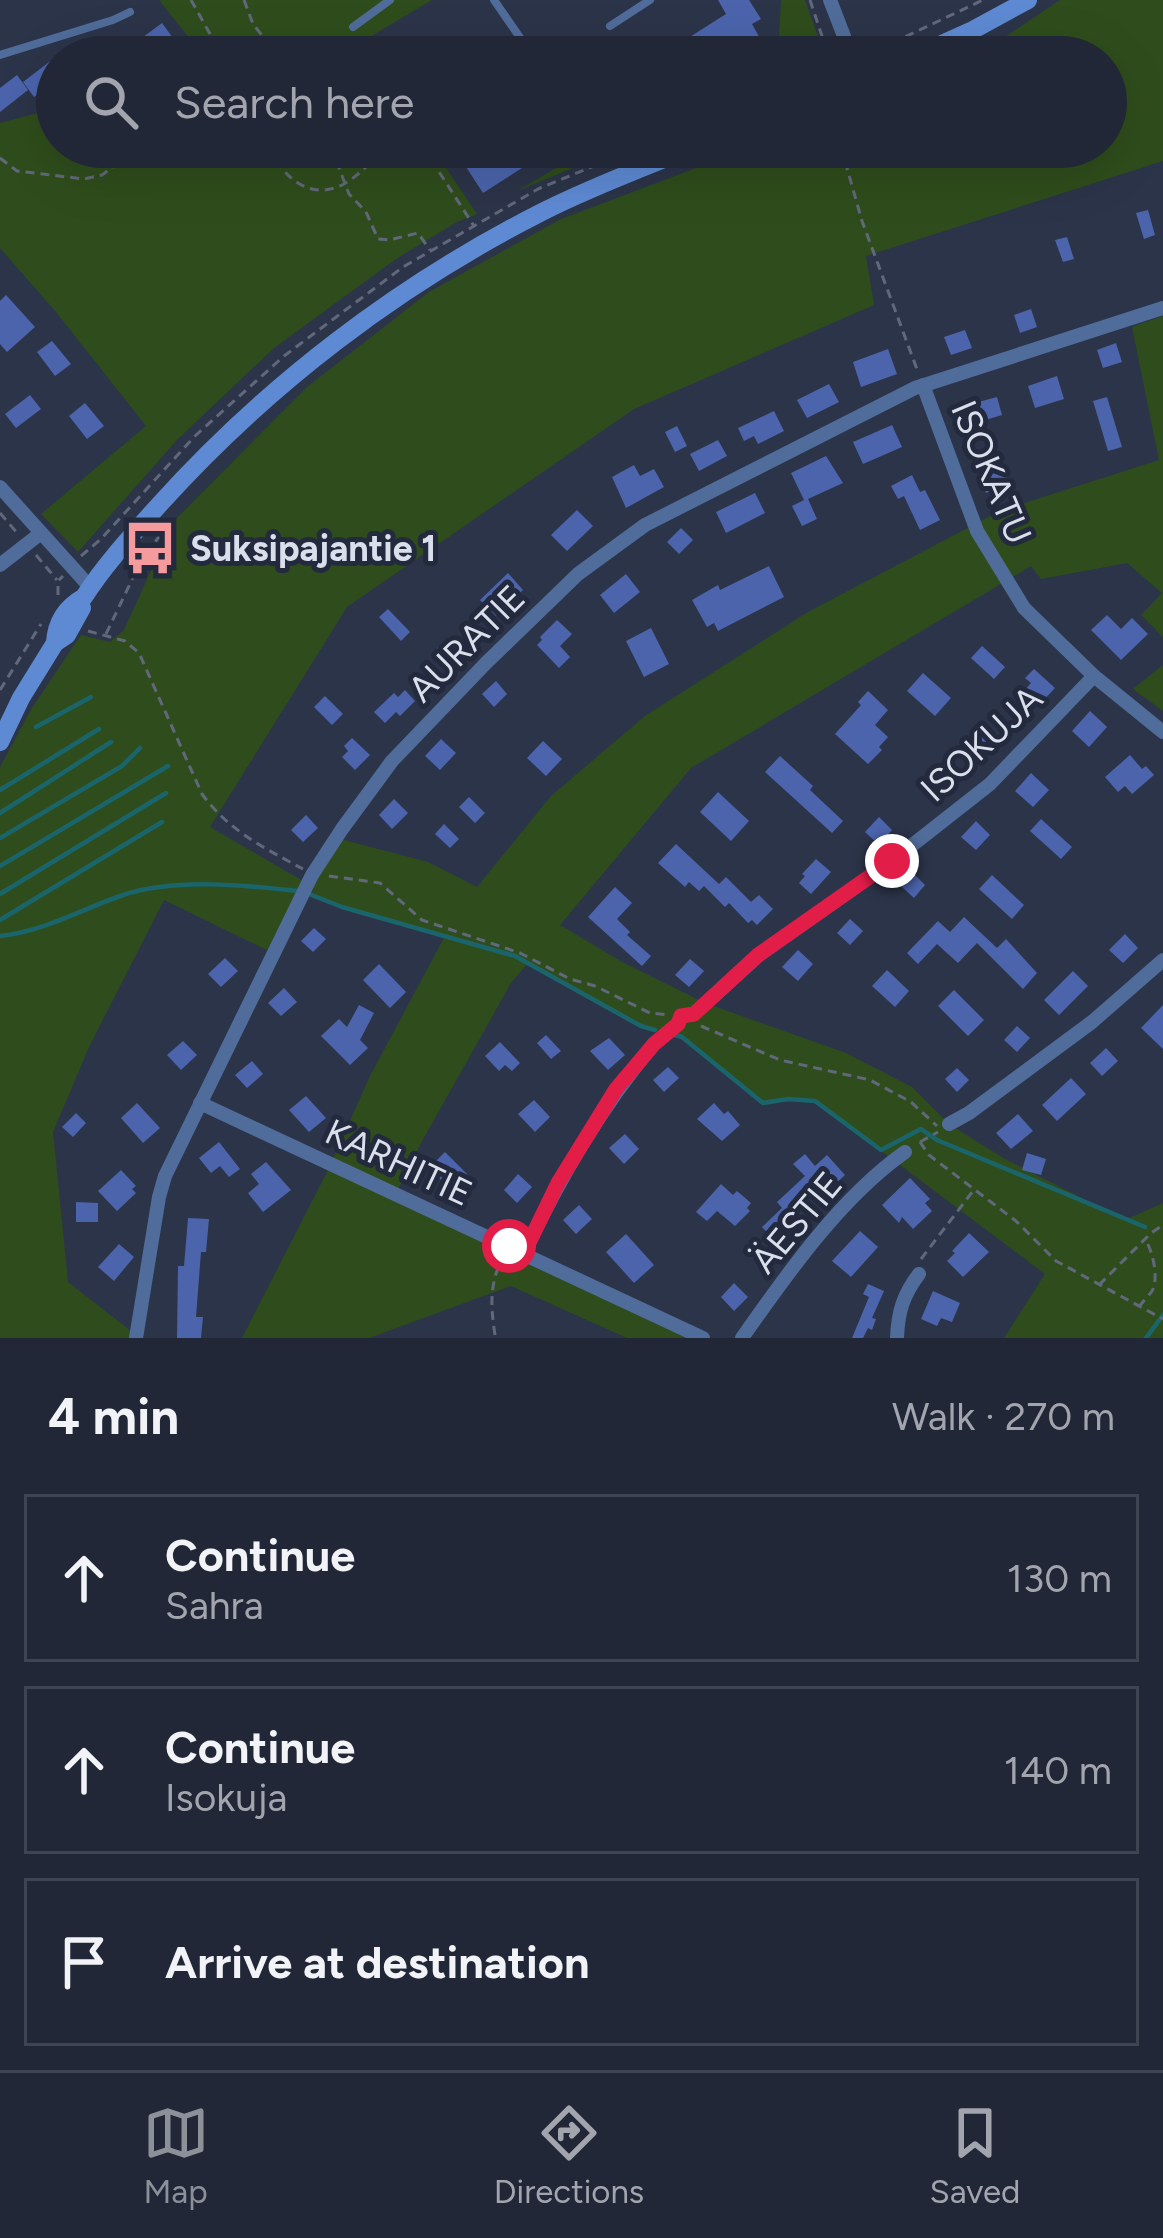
<!DOCTYPE html>
<html lang="en">
<head>
<meta charset="utf-8">
<style>
  :root { --surface:#212737; --page:#2d3342; --text:#f1f3f6; --muted:#a2a5ad; --line:#3e4452; --accent:#8c9099 }
  body { margin:0; font-family:Figtree,sans-serif; background:var(--page); color:var(--text) }
  .stop { position:absolute; width:36px; height:36px; margin:-27px; border:9px solid #e11d48; border-radius:50%; background:#fff }
  .stop.end { background:#e11d48; border-color:#fff; box-shadow:0 3px 12px #0008 }
  .list { margin:0; padding:0; list-style:none }
  h2 { display:flex; justify-content:space-between; align-items:center; height:156px; margin:0; padding:0 48px; font-size:51px }
  h2 small { font-size:39px; font-weight:400; color:var(--muted) }
  .list li { display:grid; grid-template-columns:78px 1fr auto; gap:36px; align-items:center; box-sizing:border-box; height:168px; margin:0 24px 24px; padding:0 24px; border:3px solid var(--line); border-radius:0px }
  .list b { display:block; font-size:45px; white-space:nowrap }
  .list p { margin:0; font-size:39px; white-space:nowrap; color:var(--muted) }
  .list em { font-size:39px; font-style:normal; color:var(--muted) }
  .icon { flex:none; width:66px; height:66px; fill:none; stroke:currentColor; stroke-width:2; stroke-linecap:round; stroke-linejoin:round }
  .map { position:relative; flex:none; width:1163px; height:1338px; overflow:hidden }
  .search { position:absolute; background:var(--surface); box-shadow:0 12px 48px #0002; left:36px; right:36px; top:36px; height:132px; display:flex; align-items:center; gap:30px; box-sizing:border-box; padding:0 42px; border-radius:66px; color:var(--muted); font-size:45px }
  .sheet { height:732px; background:var(--surface) }
  nav { display:flex; justify-content:space-around; align-items:center; box-sizing:border-box; height:168px; border-top:3px solid var(--line); background:var(--surface); font-size:33px; color:var(--muted) }
  nav a { display:grid; justify-items:center; gap:6px }
  nav .on { color:var(--accent) }
  .map>svg:first-child { display:block }
  .green { fill:#2f4d1c }
  .lines { fill:none; stroke-linecap:round; stroke-linejoin:round }
  .stream { stroke:#1a656c; stroke-width:4.5 }
  .building { fill:#4b64ac }
  .path { stroke:#61687b; stroke-width:3; stroke-dasharray:9 6; stroke-linecap:butt }
  .service { stroke:#506c9a; stroke-width:8 }
  .minor { stroke:#506c9a; stroke-width:14 }
  .secondary { stroke:#5e8ad3; stroke-width:18 }
  .route { stroke:#e11d48; stroke-width:15 }
  .labels { text-anchor:middle; stroke-width:10; stroke-linejoin:round; paint-order:stroke }
  .street-label { font-size:36px; fill:#dadfec; stroke:#232a3e }
  .poi-label { font-size:36px; font-weight:bold; fill:#dadfec; stroke:#232a3e; text-anchor:start }
</style>
</head>
<body>
<div class="map">
<svg width="1163" height="1338" viewBox="0 0 1163 1338">
  <rect width="100%" height="100%" fill="#2c3449"/>
  <g class="green">
    <path d="M 159,0 L 432,0 L 363,41 L 372,57 L 167,57 L 190,39 Z"/>
    <path d="M 781,0 L 805,0 L 822,48 L 822,57 L 778,57 Z"/>
    <path d="M 1060,0 L 1163,0 L 1163,161 L 866,256 L 874,305 L 634,409 L 347,607 L 210,827 L 303,881 L 267,950 L 164,900 L 89,1047 L 53,1132 L 68,1282 L 131,1331 L 130,1338 L 0,1338 L 0,767 L 32,708 L 81,635 L 110,642 L 124,630 L 173,522 L 307,387 L 429,292 L 561,219 L 752,147 L 1106,147 L 1106,57 L 975,57 Z"/>
    <path d="M 57,108 L 57,147 L 432,147 L 477,214 L 455,223 L 396,259 L 274,348 L 176,441 L 78,552 L 41,514 L 146,426 L 56,312 L 0,248 L 0,123 Z"/>
    <path d="M 592,147 L 624,147 L 517,191 Z"/>
    <path d="M 1163,316 L 1163,637 L 1141,615 L 1162,593 L 1127,563 L 1041,579 L 1031,566 L 691,768 L 560,925 L 624,963 L 705,1003 L 846,1053 L 912,1087 L 949,1124 L 1005,1159 L 1125,1220 L 1163,1203 L 1163,1338 L 1004,1338 L 1045,1274 L 815,1101 L 788,1099 L 763,1103 L 682,1037 L 641,1026 L 528,963 L 511,983 L 421,1143 L 396,1193 L 701,1338 L 627,1338 L 511,1286 L 369,1338 L 242,1338 L 327,1172 L 370,1076 L 445,936 L 342,907 L 311,895 L 314,888 L 307,885 L 336,838 L 428,862 L 477,887 L 551,796 L 645,716 L 808,612 L 1000,511 L 1159,460 L 1132,327 Z"/>
    <path d="M 1163,665 L 1163,711 L 1133,689 Z"/>
  </g>
  <g class="lines">
    <g class="stream">
      <path d="M 36,727 L 91,697"/>
      <path d="M 0,790 L 99,729"/>
      <path d="M 0,813 L 111,742"/>
      <path d="M 0,838 L 122,766 L 140,748"/>
      <path d="M 0,866 L 168,766"/>
      <path d="M 0,894 L 166,793"/>
      <path d="M 309,894 L 342,907 L 515,956 L 641,1026 L 655,1030"/>
      <path d="M 0,920 L 162,822"/>
      <path d="M 0,936 C 43,932 82,909 123,895 C 175,878 244,885 298,891"/>
      <path d="M 675,1035 L 682,1037 L 763,1103 L 788,1099 L 815,1101 L 881,1150 L 921,1129 L 937,1140 L 1145,1227"/>
      <path d="M 1146,1338 L 1163,1315"/>
    </g>
  </g>
  <g class="building">
    <path d="M 718,0 L 749,0 L 761,19 L 752,24 L 762,42 L 739,57 L 658,57 L 726,14 Z"/>
    <path d="M 162,23 L 173,38 L 149,57 L 103,57 L 126,40 L 131,46 Z"/>
    <path d="M 57,56 L 57,80 L 34,97 L 23,82 Z"/>
    <path d="M 17,75 L 28,90 L 0,112 L 0,88 Z"/>
    <path d="M 453,147 L 555,147 L 483,193 Z"/>
    <path d="M 1148,210 L 1155,235 L 1144,239 L 1136,213 Z"/>
    <path d="M 1067,237 L 1074,259 L 1063,262 L 1055,240 Z"/>
    <path d="M 6,295 L 35,327 L 7,352 L 0,344 L 0,301 Z"/>
    <path d="M 1031,309 L 1037,327 L 1020,333 L 1014,315 Z"/>
    <path d="M 965,330 L 972,348 L 951,355 L 944,337 Z"/>
    <path d="M 52,341 L 71,364 L 55,376 L 37,352 Z"/>
    <path d="M 1116,343 L 1122,362 L 1103,368 L 1097,350 Z"/>
    <path d="M 888,349 L 897,374 L 861,387 L 853,362 Z"/>
    <path d="M 1057,376 L 1064,399 L 1035,408 L 1028,386 Z"/>
    <path d="M 829,384 L 839,402 L 807,418 L 797,400 Z"/>
    <path d="M 30,395 L 41,409 L 16,428 L 5,414 Z"/>
    <path d="M 997,397 L 1002,415 L 976,423 L 971,404 Z"/>
    <path d="M 1107,397 L 1122,447 L 1108,451 L 1093,401 Z"/>
    <path d="M 85,403 L 104,426 L 87,439 L 69,416 Z"/>
    <path d="M 774,411 L 784,431 L 758,444 L 754,436 L 744,441 L 738,428 Z"/>
    <path d="M 892,425 L 902,447 L 863,464 L 853,442 Z"/>
    <path d="M 677,426 L 687,446 L 675,452 L 665,432 Z"/>
    <path d="M 718,440 L 727,456 L 699,471 L 690,454 Z"/>
    <path d="M 983,451 L 990,469 L 1002,465 L 1009,484 L 986,493 L 972,455 Z"/>
    <path d="M 826,456 L 843,483 L 808,499 L 817,519 L 802,526 L 792,506 L 804,500 L 791,473 Z"/>
    <path d="M 634,465 L 640,476 L 654,469 L 664,487 L 626,508 L 612,477 Z"/>
    <path d="M 912,475 L 920,492 L 925,490 L 940,520 L 920,530 L 904,496 L 898,499 L 891,486 Z"/>
    <path d="M 755,493 L 765,513 L 726,533 L 716,512 Z"/>
    <path d="M 577,510 L 593,526 L 567,551 L 551,535 Z"/>
    <path d="M 681,528 L 693,540 L 679,554 L 667,542 Z"/>
    <path d="M 769,566 L 784,597 L 718,631 L 714,623 L 707,627 L 692,600 L 718,585 L 720,590 Z"/>
    <path d="M 508,573 L 523,590 L 496,616 L 480,600 Z"/>
    <path d="M 626,574 L 640,592 L 614,613 L 600,595 Z"/>
    <path d="M 388,609 L 410,632 L 401,641 L 379,617 Z"/>
    <path d="M 1107,615 L 1121,629 L 1132,618 L 1148,634 L 1121,660 L 1091,630 Z"/>
    <path d="M 557,620 L 572,634 L 560,646 L 570,657 L 559,668 L 537,645 L 542,640 L 540,637 Z"/>
    <path d="M 651,628 L 669,664 L 644,677 L 626,641 Z"/>
    <path d="M 450,636 L 464,650 L 450,664 L 436,649 Z"/>
    <path d="M 982,646 L 1005,667 L 994,679 L 971,658 Z"/>
    <path d="M 1034,669 L 1055,688 L 1038,706 L 1023,692 L 1031,683 L 1025,678 Z"/>
    <path d="M 923,673 L 951,698 L 935,716 L 907,691 Z"/>
    <path d="M 496,681 L 507,694 L 494,707 L 482,694 Z"/>
    <path d="M 405,690 L 415,701 L 400,716 L 396,712 L 385,723 L 374,712 L 394,693 L 398,697 Z"/>
    <path d="M 868,691 L 888,710 L 875,725 L 888,737 L 879,747 L 882,750 L 868,764 L 835,734 L 861,705 L 858,702 Z"/>
    <path d="M 325,696 L 343,714 L 332,725 L 314,707 Z"/>
    <path d="M 1090,711 L 1107,727 L 1089,747 L 1072,731 Z"/>
    <path d="M 988,726 L 1001,738 L 988,752 L 975,740 Z"/>
    <path d="M 352,738 L 370,755 L 355,770 L 342,757 L 348,751 L 344,746 Z"/>
    <path d="M 441,739 L 456,753 L 440,770 L 425,756 Z"/>
    <path d="M 543,741 L 562,759 L 546,776 L 527,758 Z"/>
    <path d="M 1130,755 L 1142,769 L 1146,766 L 1154,775 L 1132,794 L 1125,786 L 1118,792 L 1105,777 Z"/>
    <path d="M 780,756 L 813,786 L 810,790 L 843,821 L 832,833 L 765,772 Z"/>
    <path d="M 940,766 L 954,778 L 941,792 L 927,779 Z"/>
    <path d="M 1031,773 L 1049,790 L 1033,807 L 1015,791 Z"/>
    <path d="M 718,792 L 749,821 L 731,841 L 700,812 Z"/>
    <path d="M 469,797 L 485,813 L 475,823 L 459,807 Z"/>
    <path d="M 394,799 L 408,813 L 392,829 L 379,815 Z"/>
    <path d="M 306,815 L 318,828 L 303,842 L 291,830 Z"/>
    <path d="M 879,817 L 892,830 L 879,845 L 865,832 Z"/>
    <path d="M 1041,819 L 1072,847 L 1061,859 L 1030,831 Z"/>
    <path d="M 976,821 L 990,835 L 976,850 L 961,837 Z"/>
    <path d="M 444,824 L 459,839 L 450,848 L 435,834 Z"/>
    <path d="M 676,844 L 719,884 L 726,877 L 751,902 L 759,895 L 773,909 L 757,925 L 752,920 L 748,923 L 729,903 L 725,907 L 704,886 L 699,891 L 689,882 L 685,887 L 658,863 Z"/>
    <path d="M 816,859 L 831,872 L 811,894 L 799,883 L 805,876 L 802,874 Z"/>
    <path d="M 914,874 L 925,885 L 914,898 L 902,887 Z"/>
    <path d="M 992,875 L 1024,905 L 1012,919 L 979,889 Z"/>
    <path d="M 615,887 L 632,903 L 617,919 L 630,932 L 627,935 L 651,956 L 642,966 L 588,917 Z"/>
    <path d="M 964,917 L 997,948 L 1006,939 L 1037,973 L 1023,989 L 977,943 L 958,963 L 937,944 L 918,964 L 907,953 L 938,921 L 950,932 Z"/>
    <path d="M 850,919 L 863,931 L 850,945 L 837,933 Z"/>
    <path d="M 314,928 L 326,939 L 313,952 L 301,941 Z"/>
    <path d="M 1125,934 L 1138,948 L 1123,963 L 1109,950 Z"/>
    <path d="M 798,950 L 813,964 L 798,981 L 782,967 Z"/>
    <path d="M 225,958 L 238,971 L 221,987 L 208,974 Z"/>
    <path d="M 690,959 L 704,971 L 689,987 L 675,975 Z"/>
    <path d="M 379,964 L 406,992 L 390,1008 L 363,980 Z"/>
    <path d="M 887,970 L 909,991 L 895,1007 L 872,986 Z"/>
    <path d="M 1073,971 L 1088,986 L 1059,1015 L 1044,1000 Z"/>
    <path d="M 284,988 L 297,1002 L 281,1016 L 268,1003 Z"/>
    <path d="M 954,990 L 984,1020 L 968,1036 L 938,1006 Z"/>
    <path d="M 359,1005 L 374,1013 L 360,1040 L 368,1048 L 350,1065 L 321,1036 L 339,1019 L 347,1027 Z"/>
    <path d="M 1163,1005 L 1163,1049 L 1141,1028 Z"/>
    <path d="M 1017,1026 L 1030,1038 L 1017,1052 L 1004,1040 Z"/>
    <path d="M 546,1035 L 561,1051 L 551,1059 L 537,1043 Z"/>
    <path d="M 609,1038 L 625,1055 L 608,1070 L 590,1051 Z"/>
    <path d="M 183,1041 L 197,1055 L 181,1070 L 167,1055 Z"/>
    <path d="M 500,1042 L 520,1063 L 512,1071 L 505,1065 L 499,1071 L 485,1056 Z"/>
    <path d="M 1106,1048 L 1118,1061 L 1102,1076 L 1090,1063 Z"/>
    <path d="M 252,1061 L 263,1074 L 247,1088 L 235,1075 Z"/>
    <path d="M 668,1067 L 679,1078 L 664,1092 L 653,1080 Z"/>
    <path d="M 957,1068 L 969,1080 L 957,1092 L 945,1079 Z"/>
    <path d="M 1071,1078 L 1086,1094 L 1057,1121 L 1042,1105 Z"/>
    <path d="M 306,1096 L 326,1118 L 309,1132 L 289,1110 Z"/>
    <path d="M 534,1100 L 550,1117 L 535,1132 L 518,1114 Z"/>
    <path d="M 137,1103 L 160,1128 L 143,1143 L 121,1118 Z"/>
    <path d="M 714,1103 L 724,1114 L 728,1111 L 740,1125 L 722,1141 L 697,1119 Z"/>
    <path d="M 76,1113 L 86,1123 L 73,1137 L 62,1127 Z"/>
    <path d="M 1018,1114 L 1033,1131 L 1011,1149 L 996,1133 Z"/>
    <path d="M 625,1134 L 639,1149 L 624,1164 L 609,1148 Z"/>
    <path d="M 219,1142 L 240,1169 L 229,1177 L 220,1166 L 211,1173 L 199,1158 Z"/>
    <path d="M 445,1152 L 474,1181 L 458,1197 L 429,1168 Z"/>
    <path d="M 1027,1153 L 1046,1159 L 1041,1175 L 1022,1170 Z"/>
    <path d="M 805,1154 L 815,1166 L 827,1155 L 845,1175 L 823,1196 L 818,1191 L 786,1221 L 796,1232 L 781,1247 L 762,1227 L 782,1208 L 777,1202 L 805,1176 L 793,1164 Z"/>
    <path d="M 266,1162 L 291,1190 L 263,1212 L 248,1193 L 259,1184 L 251,1174 Z"/>
    <path d="M 121,1170 L 136,1186 L 132,1189 L 136,1193 L 117,1211 L 98,1191 Z"/>
    <path d="M 518,1174 L 532,1187 L 517,1203 L 504,1190 Z"/>
    <path d="M 910,1178 L 930,1199 L 925,1203 L 932,1211 L 913,1229 L 902,1217 L 899,1223 L 882,1205 Z"/>
    <path d="M 721,1184 L 733,1195 L 737,1191 L 751,1203 L 747,1208 L 750,1211 L 735,1226 L 717,1211 L 707,1221 L 696,1212 Z"/>
    <path d="M 76,1202 L 98,1203 L 98,1222 L 76,1222 Z"/>
    <path d="M 579,1205 L 592,1219 L 576,1234 L 563,1220 Z"/>
    <path d="M 188,1218 L 209,1219 L 206,1252 L 201,1252 L 196,1317 L 203,1317 L 201,1338 L 177,1338 L 178,1266 L 184,1266 Z"/>
    <path d="M 860,1231 L 878,1247 L 851,1277 L 832,1261 Z"/>
    <path d="M 969,1233 L 989,1252 L 963,1277 L 947,1261 L 955,1253 L 952,1251 Z"/>
    <path d="M 626,1234 L 654,1265 L 634,1283 L 606,1252 Z"/>
    <path d="M 119,1244 L 134,1257 L 114,1281 L 98,1267 Z"/>
    <path d="M 734,1283 L 748,1297 L 734,1311 L 721,1297 Z"/>
    <path d="M 868,1284 L 884,1291 L 872,1318 L 876,1319 L 872,1330 L 868,1328 L 863,1338 L 852,1338 L 869,1297 L 863,1294 Z"/>
    <path d="M 933,1291 L 960,1303 L 952,1322 L 941,1318 L 937,1326 L 921,1319 Z"/>
  </g>
  <g class="lines">
    <g class="path">
      <path d="M 191,0 L 223,57"/>
      <path d="M 244,0 L 253,24 L 279,57"/>
      <path d="M 810,0 L 829,57"/>
      <path d="M 354,40 L 365,57"/>
      <path d="M 862,46 L 892,43 L 983,0"/>
      <path d="M 269,147 C 283,177 309,202 344,184 C 360,175 374,158 388,147"/>
      <path d="M 331,147 L 349,194 L 366,212 L 378,239 L 389,240 L 418,233 L 430,250"/>
      <path d="M 423,147 L 474,226"/>
      <path d="M 841,147 L 862,221 L 918,372"/>
      <path d="M 0,158 L 17,171 L 84,179 L 102,175 L 117,164 L 151,147"/>
      <path d="M 0,513 L 18,534"/>
      <path d="M 36,555 L 57,580"/>
      <path d="M 81,556 L 101,539 L 195,436 L 284,356 L 403,267 L 538,189 L 640,147"/>
      <path d="M 58,595 L 58,581 L 63,576"/>
      <path d="M 88,631 L 125,641 L 139,653 L 202,794 C 228,830 264,848 303,869"/>
      <path d="M 106,634 L 140,563 L 161,534"/>
      <path d="M 0,690 L 41,624"/>
      <path d="M 329,876 L 380,883 L 422,920 L 520,953 L 570,979 L 595,986 L 650,1013 L 669,1015"/>
      <path d="M 701,1026 L 780,1060 L 870,1080 L 911,1102 L 937,1126"/>
      <path d="M 920,1142 L 929,1155 L 1016,1221 L 1056,1261 L 1163,1319"/>
      <path d="M 920,1142 L 938,1132"/>
      <path d="M 921,1259 L 973,1191"/>
      <path d="M 1099,1285 L 1151,1233 L 1163,1225"/>
      <path d="M 1139,1307 C 1140,1305 1152,1292 1152,1291 C 1159,1279 1153,1252 1146,1241"/>
      <path d="M 495,1335 C 491,1308 489,1287 501,1261"/>
    </g>
    <g class="service">
      <path d="M 494,0 L 521,39"/>
      <path d="M 610,26 L 650,0"/>
      <path d="M 353,27 L 390,0"/>
      <path d="M 0,55 L 113,20 L 130,12"/>
    </g>
    <g class="minor">
      <path d="M 830,0 L 852,57"/>
      <path d="M 923,385 L 977,531 L 1024,608 L 1094,676 L 1163,732"/>
      <path d="M 0,487 L 90,587"/>
      <path d="M 0,565 L 41,533"/>
      <path d="M 678,1024 L 681,1016 L 694,1014 L 759,955 L 892,861 L 990,784 L 1094,676"/>
      <path d="M 200,1103 L 703,1338"/>
      <path d="M 949,1124 L 969,1113 L 1092,1022 L 1163,960"/>
      <path d="M 524,1253 C 560,1178 600,1108 654,1044"/>
      <path d="M 136,1338 L 159,1197 L 165,1176 L 312,875 L 342,829 L 392,761 L 486,663 L 578,574 L 645,525 L 915,388 L 1163,308"/>
      <path d="M 742,1338 C 787,1274 840,1198 905,1152"/>
      <path d="M 897,1338 C 898,1312 903,1295 919,1274"/>
    </g>
    <g class="secondary">
      <path d="M 913,57 L 973,30 L 1028,0"/>
      <path d="M 55,643 C 56,622 66,607 84,597 C 105,564 133,534 159,505 C 267,385 398,285 542,212 C 591,187 643,168 694,147"/>
      <path d="M 0,742 L 21,698 L 55,643 L 67,635 L 82,608"/>
    </g>
  </g>
  <g class="lines">
    <path class="route" d="M 509,1246 L 524,1253 L 558,1183 L 616,1089 L 654,1044 L 678,1024 L 681,1016 L 694,1014 L 758,955 L 892,861"/>
  </g>
  <defs>
    <symbol id="bus-bare" viewBox="-9 -9 18 18"><path d="M-5-6H5V4H4V6H2V4H-2V6H-4V4H-5ZM-3.5-4V0h7V-4ZM-3.5 1.2v1.5H-2V1.2ZM2 1.2v1.5H3.5V1.2Z" fill="#f59b9e" stroke="#232a3e" stroke-width="2.5" paint-order="stroke"/></symbol>
  </defs>
  <g fill-rule="evenodd">
    <use href="#bus-bare" x="112" y="510" width="76" height="76"/>
  </g>
  <g class="labels">
    <g class="street-label">
      <text transform="translate(992 472) rotate(67)" y="13">ISOKATU</text>
      <text transform="translate(466 643) rotate(-45)" y="13">AURATIE</text>
      <text transform="translate(981 743) rotate(-43)" y="13">ISOKUJA</text>
      <text transform="translate(399 1162) rotate(25)" y="13">KARHITIE</text>
      <text transform="translate(796 1222) rotate(-50)" y="13">ÄESTIE</text>
    </g>
    <g class="poi-label">
      <text x="190" y="561">Suksipajantie 1</text>
    </g>
  </g>
</svg>
<div class="stop" style="left:509px;top:1246px"></div>
<div class="stop end" style="left:892px;top:861px"></div>
<div class="search"><svg class="icon" aria-label="search" viewBox="0 0 24 24"><circle cx="10" cy="10" r="6"/><path d="M15 15l6 6"/></svg>Search here</div>
</div>
<section class="sheet">
<h2>4 min<small>Walk · 270 m</small></h2>
<ul class="list">
<li><svg class="icon" aria-label="ahead" viewBox="0 0 24 24"><path d="M12 20V5M6 11l6-6 6 6"/></svg><div><b>Continue</b><p>Sahra</p></div><em>130 m</em></li>
<li><svg class="icon" aria-label="ahead" viewBox="0 0 24 24"><path d="M12 20V5M6 11l6-6 6 6"/></svg><div><b>Continue</b><p>Isokuja</p></div><em>140 m</em></li>
<li><svg class="icon" aria-label="arrive" viewBox="0 0 24 24"><path d="M6 21V4h12l-3 4 3 4H6"/></svg><div><b>Arrive at destination</b></div></li>
</ul>
</section>
<nav>
<a class="on"><svg class="icon" aria-label="map" viewBox="0 0 24 24"><path d="M3 6l6-2 6 2 6-2v14l-6 2-6-2-6 2zM9 4v14M15 6v14"/></svg>Map</a>
<a><svg class="icon" aria-label="directions" viewBox="0 0 24 24"><path d="M12 3l9 9-9 9-9-9zM9 14v-3h6M13 9l2 2-2 2"/></svg>Directions</a>
<a><svg class="icon" aria-label="saved" viewBox="0 0 24 24"><path d="M7 4h10v16l-5-4-5 4z"/></svg>Saved</a>
</nav>
</body>
</html>
